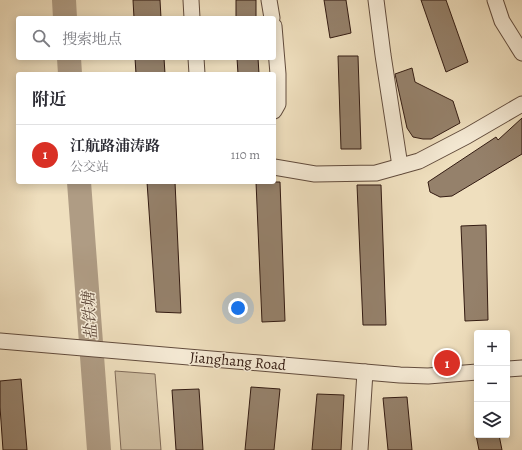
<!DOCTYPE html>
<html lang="zh">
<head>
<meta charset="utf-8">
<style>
  :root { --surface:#fff; --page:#f2f2f3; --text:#2b2b33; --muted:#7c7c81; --line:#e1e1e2; --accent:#d93025 }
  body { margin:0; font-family:Alegreya,"Noto Serif SC",serif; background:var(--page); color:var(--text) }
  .controls { position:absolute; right:12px; bottom:12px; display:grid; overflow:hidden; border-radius:4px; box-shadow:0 2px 10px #0003 }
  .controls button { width:36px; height:36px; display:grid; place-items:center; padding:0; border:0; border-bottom:1px solid var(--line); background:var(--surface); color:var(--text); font:20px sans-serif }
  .you { position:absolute; left:238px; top:308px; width:14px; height:14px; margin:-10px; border:3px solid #fff; border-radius:50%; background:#1a73e8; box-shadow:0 0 0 6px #1a73e833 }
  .badge { display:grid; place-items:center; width:26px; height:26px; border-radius:50%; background:var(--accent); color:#fff; font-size:13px; font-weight:700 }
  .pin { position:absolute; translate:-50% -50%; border:2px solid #fff; box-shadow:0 1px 4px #0006 }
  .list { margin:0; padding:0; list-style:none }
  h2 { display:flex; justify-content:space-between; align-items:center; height:52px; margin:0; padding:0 16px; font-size:17px }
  h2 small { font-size:13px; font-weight:400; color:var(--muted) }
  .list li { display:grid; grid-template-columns:26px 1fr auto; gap:12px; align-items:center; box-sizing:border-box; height:60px; padding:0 16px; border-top:1px solid var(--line) }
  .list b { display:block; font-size:15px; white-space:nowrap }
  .list p { margin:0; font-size:13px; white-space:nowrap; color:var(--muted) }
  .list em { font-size:13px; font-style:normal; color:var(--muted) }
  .icon { flex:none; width:22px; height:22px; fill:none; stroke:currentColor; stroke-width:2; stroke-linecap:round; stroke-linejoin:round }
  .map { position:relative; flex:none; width:522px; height:450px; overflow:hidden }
  .search { position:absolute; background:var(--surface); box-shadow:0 2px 10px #0003; left:16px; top:16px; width:260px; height:44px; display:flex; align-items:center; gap:10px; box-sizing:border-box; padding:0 14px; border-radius:4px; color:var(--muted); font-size:15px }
  .panel { position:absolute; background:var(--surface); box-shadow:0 2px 10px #0003; left:16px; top:72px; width:260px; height:112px; border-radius:4px }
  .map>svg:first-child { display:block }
  .green { fill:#cfbea1; stroke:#816c5a }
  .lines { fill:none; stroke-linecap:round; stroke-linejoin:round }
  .river { stroke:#af9c84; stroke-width:24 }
  .building { fill:#95816b; stroke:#331b12 }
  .minor-casing { stroke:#624c3d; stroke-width:17 }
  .minor { stroke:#f5ead5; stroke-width:15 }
  .labels { text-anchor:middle; stroke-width:3; stroke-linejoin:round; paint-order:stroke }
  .street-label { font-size:15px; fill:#331b12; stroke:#f5ead5 }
  .water-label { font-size:16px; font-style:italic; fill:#5e483a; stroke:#f5ead5 }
</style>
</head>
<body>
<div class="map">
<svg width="522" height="450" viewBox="0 0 522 450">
  <rect width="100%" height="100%" fill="#efdfbe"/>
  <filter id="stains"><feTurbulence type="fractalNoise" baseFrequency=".005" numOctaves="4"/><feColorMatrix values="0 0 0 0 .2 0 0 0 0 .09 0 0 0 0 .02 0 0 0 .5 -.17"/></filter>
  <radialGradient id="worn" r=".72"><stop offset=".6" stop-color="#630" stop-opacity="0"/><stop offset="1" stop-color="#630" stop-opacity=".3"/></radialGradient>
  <path class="green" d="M 115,371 L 155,374 L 161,450 L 121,450 Z"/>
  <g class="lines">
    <g class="river">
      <path d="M 64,0 L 65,18"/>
      <path d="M 69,58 L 70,74"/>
      <path d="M 79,182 L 99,450"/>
    </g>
  </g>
  <g class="building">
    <path d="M 133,0 L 160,0 L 161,18 L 134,18 Z"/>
    <rect x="236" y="0" width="20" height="18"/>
    <path d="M 324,0 L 346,0 L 351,33 L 330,38 Z"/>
    <path d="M 421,0 L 446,0 L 468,62 L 446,72 Z"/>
    <path d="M 338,56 L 358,56 L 361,149 L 341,149 Z"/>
    <path d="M 135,58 L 164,58 L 165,74 L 136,74 Z"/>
    <path d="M 237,58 L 258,58 L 259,74 L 238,74 Z"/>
    <path d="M 412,68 L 415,82 L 453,101 L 460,123 L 431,139 L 423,139 L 413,137 L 407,128 L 395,74 Z"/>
    <path d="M 522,118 L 522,154 L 452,196 L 440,197 L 430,192 L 428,182 L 496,137 L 498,140 Z"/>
    <path d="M 147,182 L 175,182 L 181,313 L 156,312 Z"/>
    <path d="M 256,182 L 280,182 L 285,321 L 262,322 Z"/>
    <path d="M 357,185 L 381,185 L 386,325 L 363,325 Z"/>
    <path d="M 486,225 L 488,320 L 465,321 L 461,226 Z"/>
    <path d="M 21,379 L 27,450 L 3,450 L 0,407 L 0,381 Z"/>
    <path d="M 251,387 L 280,389 L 274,450 L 245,450 Z"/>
    <path d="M 199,389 L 203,450 L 176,450 L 172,390 Z"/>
    <path d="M 317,394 L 344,395 L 341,450 L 312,450 Z"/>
    <path d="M 407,397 L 412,450 L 388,450 L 383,398 Z"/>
    <path d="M 476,435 L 499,435 L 502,450 L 479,450 Z"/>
  </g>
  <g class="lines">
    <defs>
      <g id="minor">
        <path d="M 191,0 L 192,18"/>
        <path d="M 269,0 L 272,18"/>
        <path d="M 376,0 L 383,55 L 400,166"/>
        <path d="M 495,0 L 502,21 L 522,53"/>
        <path d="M 274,26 L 278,74 L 278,104 L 274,111"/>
        <path d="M 196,58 L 197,74"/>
        <path d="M 274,167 L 315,174 L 376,173 L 419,161 L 467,136 L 522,104"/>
        <path d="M 0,341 L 400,375 L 428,376 L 477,372"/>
        <path d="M 507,369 L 522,368"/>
        <path d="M 360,450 L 365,372"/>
      </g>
    </defs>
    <use href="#minor" class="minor-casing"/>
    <use href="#minor" class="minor"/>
  </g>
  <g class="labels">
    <g class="street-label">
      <text transform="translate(238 361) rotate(5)" y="5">Jianghang Road</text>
    </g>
    <g class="water-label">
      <text transform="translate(89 316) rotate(-94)" y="6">盐铁塘</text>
    </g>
  </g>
  <rect width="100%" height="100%" filter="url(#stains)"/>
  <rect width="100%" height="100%" fill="url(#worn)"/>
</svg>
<div class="controls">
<button>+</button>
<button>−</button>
<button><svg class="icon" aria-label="layers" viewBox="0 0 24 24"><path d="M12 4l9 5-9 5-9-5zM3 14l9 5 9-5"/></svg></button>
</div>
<div class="you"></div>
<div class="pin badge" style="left:447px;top:363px">1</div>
<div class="search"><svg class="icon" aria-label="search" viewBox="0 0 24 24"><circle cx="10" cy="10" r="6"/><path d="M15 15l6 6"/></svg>搜索地点</div>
<section class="panel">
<h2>附近<small></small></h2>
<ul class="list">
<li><span class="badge">1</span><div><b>江航路浦涛路</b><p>公交站</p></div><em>110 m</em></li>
</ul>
</section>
</div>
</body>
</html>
